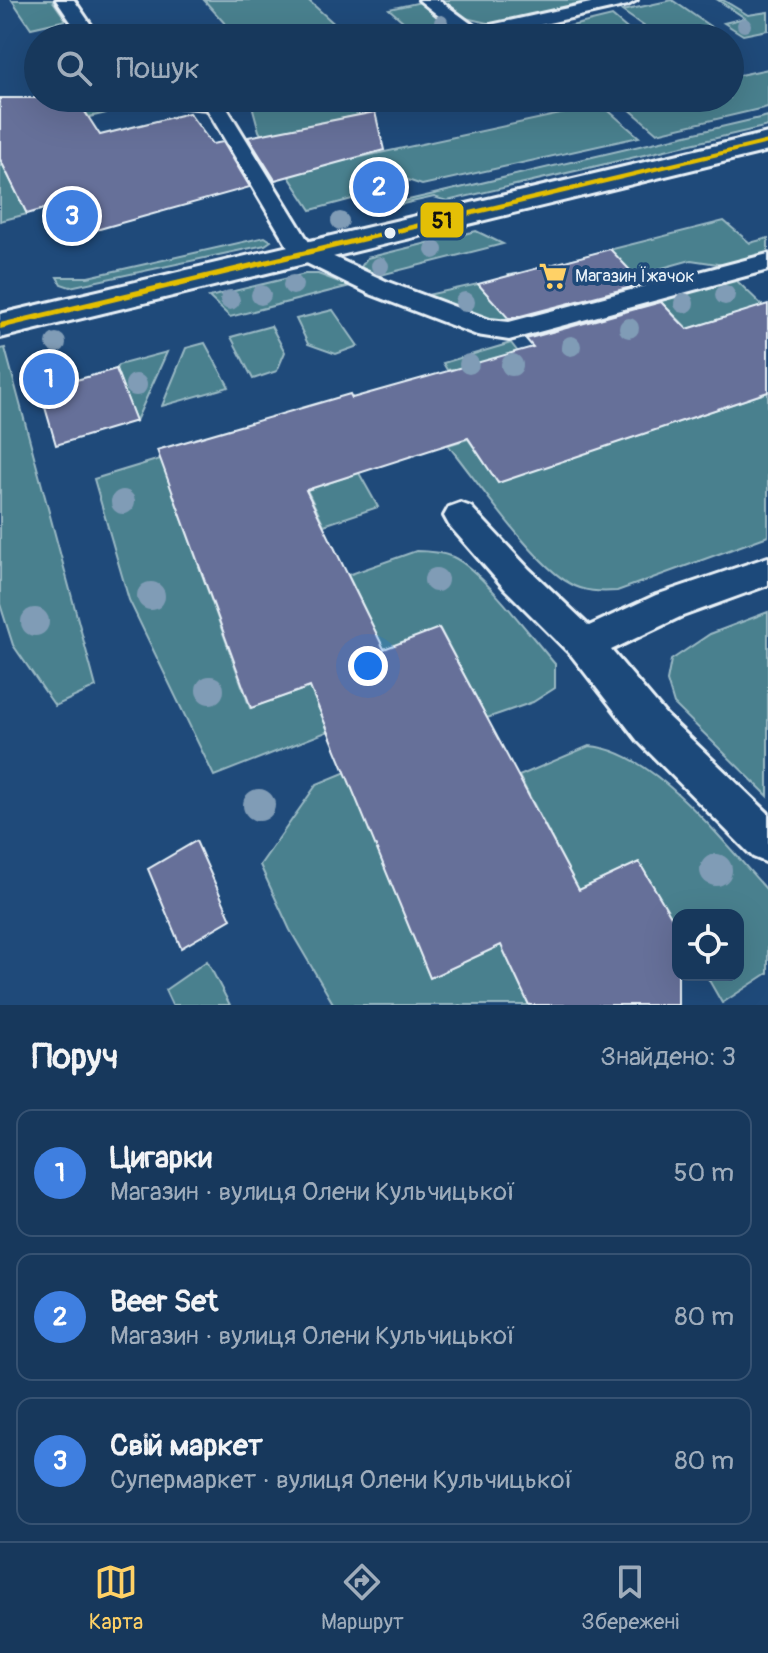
<!DOCTYPE html>
<html lang="uk">
<head>
<meta charset="utf-8">
<style>
  :root { --surface:#17385c; --page:#203f62; --text:#f1f3f6; --muted:#9eacbb; --line:#365272; --accent:#ffd166 }
  body { margin:0; font-family:Pangolin,sans-serif; background:var(--page); color:var(--text) }
  .controls { position:absolute; right:24px; bottom:24px; display:grid; overflow:hidden; border-radius:16px; box-shadow:0 8px 32px #0002 }
  .controls button { width:72px; height:72px; display:grid; place-items:center; padding:0; border:0; border-bottom:2px solid var(--line); background:var(--surface); color:var(--text); font:40px sans-serif }
  .you { position:absolute; left:368px; top:666px; width:28px; height:28px; margin:-20px; border:6px solid #fff; border-radius:50%; background:#1a73e8; box-shadow:0 0 0 12px #1a73e833 }
  .badge { display:grid; place-items:center; width:52px; height:52px; border-radius:50%; background:var(--accent); color:#fff; font-size:26px; font-weight:700 }
  .pin { position:absolute; translate:-50% -50%; border:4px solid #fff; box-shadow:0 2px 8px #0006 }
  .list { margin:0; padding:0; list-style:none }
  h2 { display:flex; justify-content:space-between; align-items:center; height:104px; margin:0; padding:0 32px; font-size:34px }
  h2 small { font-size:26px; font-weight:400; color:var(--muted) }
  .list li { display:grid; grid-template-columns:52px 1fr auto; gap:24px; align-items:center; box-sizing:border-box; height:128px; margin:0 16px 16px; padding:0 16px; border:2px solid var(--line); border-radius:16px }
  .list b { display:block; font-size:30px; white-space:nowrap }
  .list p { margin:0; font-size:26px; white-space:nowrap; color:var(--muted) }
  .list em { font-size:26px; font-style:normal; color:var(--muted) }
  .icon { flex:none; width:44px; height:44px; fill:none; stroke:currentColor; stroke-width:2; stroke-linecap:round; stroke-linejoin:round }
  .map { position:relative; flex:none; width:768px; height:1005px; overflow:hidden }
  .search { position:absolute; background:var(--surface); box-shadow:0 8px 32px #0002; left:24px; right:24px; top:24px; height:88px; display:flex; align-items:center; gap:20px; box-sizing:border-box; padding:0 28px; border-radius:44px; color:var(--muted); font-size:30px }
  .sheet { height:536px; background:var(--surface) }
  nav { display:flex; justify-content:space-around; align-items:center; box-sizing:border-box; height:112px; border-top:2px solid var(--line); background:var(--surface); font-size:22px; color:var(--muted) }
  nav a { display:grid; justify-items:center; gap:4px }
  nav .on { color:var(--accent) }
  .map>svg:first-child { display:block }
  .green { fill:#4a808e; stroke:#99b8c3; stroke-width:2 }
  .building { fill:#667099; stroke:#e8f1f8; stroke-width:2 }
  .lines { fill:none; stroke-linecap:round; stroke-linejoin:round }
  .service-casing { stroke:#e8f1f8; stroke-width:6 }
  .tertiary-casing { stroke:#e8f1f8; stroke-width:6 }
  .service { fill:#1f4a7a; fill-rule:evenodd }
  .tertiary { fill:#1f4a7a; fill-rule:evenodd }
  .bus-1-casing { stroke:#1f4a7a; stroke-width:6 }
  .bus-1 { fill:#e4bf06; fill-rule:evenodd }
  .tree { fill:#809cb6 }
  .bus-dot { fill:#e8f1f8; stroke:#1f4a7a; stroke-width:3 }
  .labels { text-anchor:middle; stroke-width:8; stroke-linejoin:round; paint-order:stroke }
  .far-poi-label { font-size:18px; fill:#e8f1f8; stroke:#1f4a7a; text-anchor:start }
  .line-badge { stroke:#1f4a7a; stroke-width:3 }
  .pale-badge-label { font-size:22px; text-anchor:middle; font-weight:bold; fill:#111 }
</style>
</head>
<body>
<div class="map">
<svg width="768" height="1005" viewBox="0 0 768 1005">
  <rect width="100%" height="100%" fill="#1f4a7a"/>
  <filter id="ink" filterUnits="userSpaceOnUse"><feTurbulence type="fractalNoise" baseFrequency=".0125" numOctaves="2"/><feDisplacementMap in="SourceGraphic" scale="16" xChannelSelector="R" yChannelSelector="G"/><feConvolveMatrix kernelMatrix="1 2 1 2 8 2 1 2 1" color-interpolation-filters="sRGB"/></filter>
  <g filter="url(#ink)">
    <g class="green">
      <path d="M 12,0 L 52,0 L 66,20 L 31,28 Z"/>
      <path d="M 204,0 L 308,0 L 350,38 L 265,38 L 259,32 L 227,26 Z"/>
      <path d="M 437,0 L 608,0 L 492,24 L 461,17 Z"/>
      <path d="M 672,0 L 727,38 L 661,38 L 622,11 Z"/>
      <path d="M 718,0 L 723,0 L 748,15 L 768,12 L 768,30 L 743,35 L 724,23 L 745,18 Z"/>
      <path d="M 421,2 L 447,21 L 450,25 L 448,32 L 418,38 L 374,38 L 412,29 L 389,9 Z"/>
      <path d="M 612,16 L 638,38 L 575,38 L 563,28 Z"/>
      <path d="M 768,69 L 768,107 L 657,133 L 620,101 L 634,98 L 730,98 L 730,77 Z"/>
      <path d="M 76,98 L 126,98 L 144,104 L 89,117 Z"/>
      <path d="M 259,98 L 347,98 L 360,115 L 307,126 L 334,163 L 602,105 L 639,137 L 422,185 L 393,175 L 360,183 L 356,198 L 311,210 L 259,131 L 253,109 Z"/>
      <path d="M 768,116 L 768,126 L 447,201 L 434,197 L 376,210 L 374,208 Z"/>
      <path d="M 0,159 L 27,214 L 0,221 Z"/>
      <path d="M 724,221 L 750,243 L 768,238 L 768,255 L 724,265 L 691,260 L 525,306 L 508,321 L 495,323 L 427,295 L 478,284 L 492,299 L 523,289 L 509,275 L 518,274 L 587,279 L 569,260 Z"/>
      <path d="M 476,231 L 503,244 L 373,277 L 361,267 L 367,258 Z"/>
      <path d="M 265,237 L 271,241 L 265,245 L 70,287 L 61,284 L 57,277 L 88,277 Z"/>
      <path d="M 305,274 L 318,274 L 350,286 L 230,317 L 209,297 Z"/>
      <path d="M 735,279 L 763,306 L 688,329 L 660,301 Z"/>
      <path d="M 333,310 L 358,346 L 336,354 L 308,344 L 296,319 Z"/>
      <path d="M 271,326 L 285,352 L 277,371 L 253,379 L 231,337 Z"/>
      <path d="M 205,343 L 229,387 L 162,406 L 186,348 Z"/>
      <path d="M 511,343 L 536,375 L 470,395 L 452,369 L 447,370 L 443,363 Z"/>
      <path d="M 5,348 L 96,687 L 55,706 L 13,645 L 0,604 L 0,349 Z"/>
      <path d="M 167,352 L 136,421 L 116,369 L 118,365 Z"/>
      <path d="M 768,392 L 768,536 L 617,591 C 601,592 583,592 569,583 C 532,562 477,481 448,445 L 468,439 L 498,482 Z"/>
      <path d="M 216,442 L 172,491 L 250,708 L 310,687 L 329,731 L 214,776 L 129,600 L 94,479 Z"/>
      <path d="M 359,473 L 378,507 L 324,525 L 307,490 Z"/>
      <path d="M 416,551 C 429,551 441,552 453,557 C 482,570 532,638 555,664 L 555,688 L 533,702 L 487,718 L 440,629 L 384,649 L 348,575 Z"/>
      <path d="M 768,612 L 768,796 L 674,704 L 667,681 L 671,660 L 710,634 Z"/>
      <path d="M 589,746 C 655,750 724,844 768,891 L 768,973 L 722,1003 L 706,975 L 738,975 L 738,915 L 678,915 L 678,928 L 639,862 L 579,890 L 519,776 Z"/>
      <path d="M 346,772 L 430,978 L 501,945 L 529,1005 L 334,1005 L 290,930 L 260,865 L 317,784 Z"/>
      <path d="M 207,961 L 230,1005 L 172,1005 L 165,990 Z"/>
    </g>
    <g class="building">
      <path d="M 0,98 L 76,98 L 100,135 L 189,113 L 212,144 L 223,142 L 250,187 L 60,240 L 44,209 L 27,214 L 0,159 Z"/>
      <path d="M 375,112 L 384,150 L 275,180 L 248,137 Z"/>
      <path d="M 610,249 L 643,284 L 509,319 L 478,284 Z"/>
      <path d="M 661,302 L 687,329 L 768,304 L 768,392 L 498,483 L 468,438 L 306,490 L 384,649 L 439,628 L 579,890 L 639,862 L 678,928 L 678,1005 L 529,1005 L 501,945 L 430,978 L 310,687 L 251,708 L 157,450 L 350,394 L 352,398 L 533,347 L 526,339 Z"/>
      <path d="M 116,369 L 136,421 L 56,445 L 40,390 Z"/>
      <path d="M 196,841 L 231,919 L 181,948 L 148,869 Z"/>
    </g>
    <g class="lines">
      <defs>
        <g id="service">
          <path d="M 56,0 L 74,0 L 100,38 L 82,38 Z"/>
          <path d="M 419,0 L 439,0 L 477,28 L 604,0 L 637,0 L 628,5 L 482,38 L 448,38 L 459,32 Z"/>
          <path d="M 142,98 L 231,98 L 225,105 L 312,247 L 388,282 L 490,320 L 509,322 L 768,254 L 768,270 L 509,340 L 477,335 L 370,294 L 294,257 L 207,109 L 152,104 Z"/>
          <path d="M 460,503 L 471,507 L 529,569 L 589,626 L 656,595 L 768,557 L 768,585 L 680,617 L 611,650 L 666,715 L 768,813 L 768,863 L 753,857 L 638,741 L 572,656 L 505,589 L 449,525 L 444,516 L 449,507 Z"/>
        </g>
        <path id="tertiary" d="M 768,133 L 768,151 L 0,338 L 0,314 Z"/>
      </defs>
      <use href="#service" class="service-casing"/>
      <use href="#tertiary" class="tertiary-casing"/>
      <use href="#service" class="service"/>
      <use href="#tertiary" class="tertiary"/>
      <defs>
        <path id="bus-1" d="M 768,140 L 768,144 L 0,329 L 0,323 Z"/>
      </defs>
      <use href="#bus-1" class="bus-1-casing"/>
      <use href="#bus-1" class="bus-1"/>
    </g>
    <g class="tree">
      <circle cx="441" cy="22" r="7"/>
      <circle cx="744" cy="25" r="7"/>
      <circle cx="340" cy="221" r="9"/>
      <circle cx="434" cy="250" r="9"/>
      <circle cx="380" cy="266" r="9"/>
      <circle cx="293" cy="285" r="10"/>
      <circle cx="261" cy="295" r="10"/>
      <circle cx="725" cy="295" r="10"/>
      <circle cx="230" cy="300" r="10"/>
      <circle cx="465" cy="302" r="10"/>
      <circle cx="684" cy="303" r="10"/>
      <circle cx="629" cy="328" r="10"/>
      <circle cx="56" cy="343" r="10"/>
      <circle cx="571" cy="346" r="10"/>
      <circle cx="469" cy="364" r="10"/>
      <circle cx="512" cy="365" r="11"/>
      <circle cx="136" cy="385" r="11"/>
      <circle cx="123" cy="502" r="12"/>
      <circle cx="436" cy="580" r="12"/>
      <circle cx="151" cy="596" r="14"/>
      <circle cx="35" cy="622" r="14"/>
      <circle cx="210" cy="690" r="14"/>
      <circle cx="259" cy="805" r="16"/>
      <circle cx="716" cy="870" r="16"/>
    </g>
  </g>
  <defs>
    <symbol id="supermarket-bare" viewBox="-9 -9 18 18"><path d="M-6-5.5h2.5l.6 2H6L4.5 2H-2.5L-4.4-4H-6ZM-1.5 3.2a1.3 1.3 0 1 0 .1 0ZM3 3.2a1.3 1.3 0 1 0 .1 0Z" fill="#ffd166" stroke="#1f4a7a" stroke-width="2.5" paint-order="stroke"/></symbol>
  </defs>
  <g fill-rule="evenodd">
    <use href="#supermarket-bare" x="533" y="256" width="40" height="40"/>
  </g>
  <circle class="bus-dot" cx="390" cy="233" r="7"/>
  <g class="labels">
    <g class="far-poi-label">
      <text x="575" y="282">Магазин Їжачок</text>
    </g>
  </g>
  <rect class="line-badge" x="419" y="201" width="46" height="38" rx="8" fill="#e4bf06"/>
  <g class="pale-badge-label">
    <text x="442" y="228">51</text>
  </g>
</svg>
<div class="controls">
<button><svg class="icon" aria-label="locate" viewBox="0 0 24 24"><circle cx="12" cy="12" r="6"/><path d="M12 2v4M12 18v4M2 12h4M18 12h4"/></svg></button>
</div>
<div class="you"></div>
<div class="pin badge" style="left:49px;top:379px;background:#3f7fe0">1</div>
<div class="pin badge" style="left:379px;top:187px;background:#3f7fe0">2</div>
<div class="pin badge" style="left:72px;top:216px;background:#3f7fe0">3</div>
<div class="search"><svg class="icon" aria-label="search" viewBox="0 0 24 24"><circle cx="10" cy="10" r="6"/><path d="M15 15l6 6"/></svg>Пошук</div>
</div>
<section class="sheet">
<h2>Поруч<small>Знайдено: 3</small></h2>
<ul class="list">
<li><span class="badge" style="background:#3f7fe0">1</span><div><b>Цигарки</b><p>Магазин · вулиця Олени Кульчицької</p></div><em>50 m</em></li>
<li><span class="badge" style="background:#3f7fe0">2</span><div><b>Beer Set</b><p>Магазин · вулиця Олени Кульчицької</p></div><em>80 m</em></li>
<li><span class="badge" style="background:#3f7fe0">3</span><div><b>Свій маркет</b><p>Супермаркет · вулиця Олени Кульчицької</p></div><em>80 m</em></li>
</ul>
</section>
<nav>
<a class="on"><svg class="icon" aria-label="map" viewBox="0 0 24 24"><path d="M3 6l6-2 6 2 6-2v14l-6 2-6-2-6 2zM9 4v14M15 6v14"/></svg>Карта</a>
<a><svg class="icon" aria-label="directions" viewBox="0 0 24 24"><path d="M12 3l9 9-9 9-9-9zM9 14v-3h6M13 9l2 2-2 2"/></svg>Маршрут</a>
<a><svg class="icon" aria-label="saved" viewBox="0 0 24 24"><path d="M7 4h10v16l-5-4-5 4z"/></svg>Збережені</a>
</nav>
</body>
</html>
